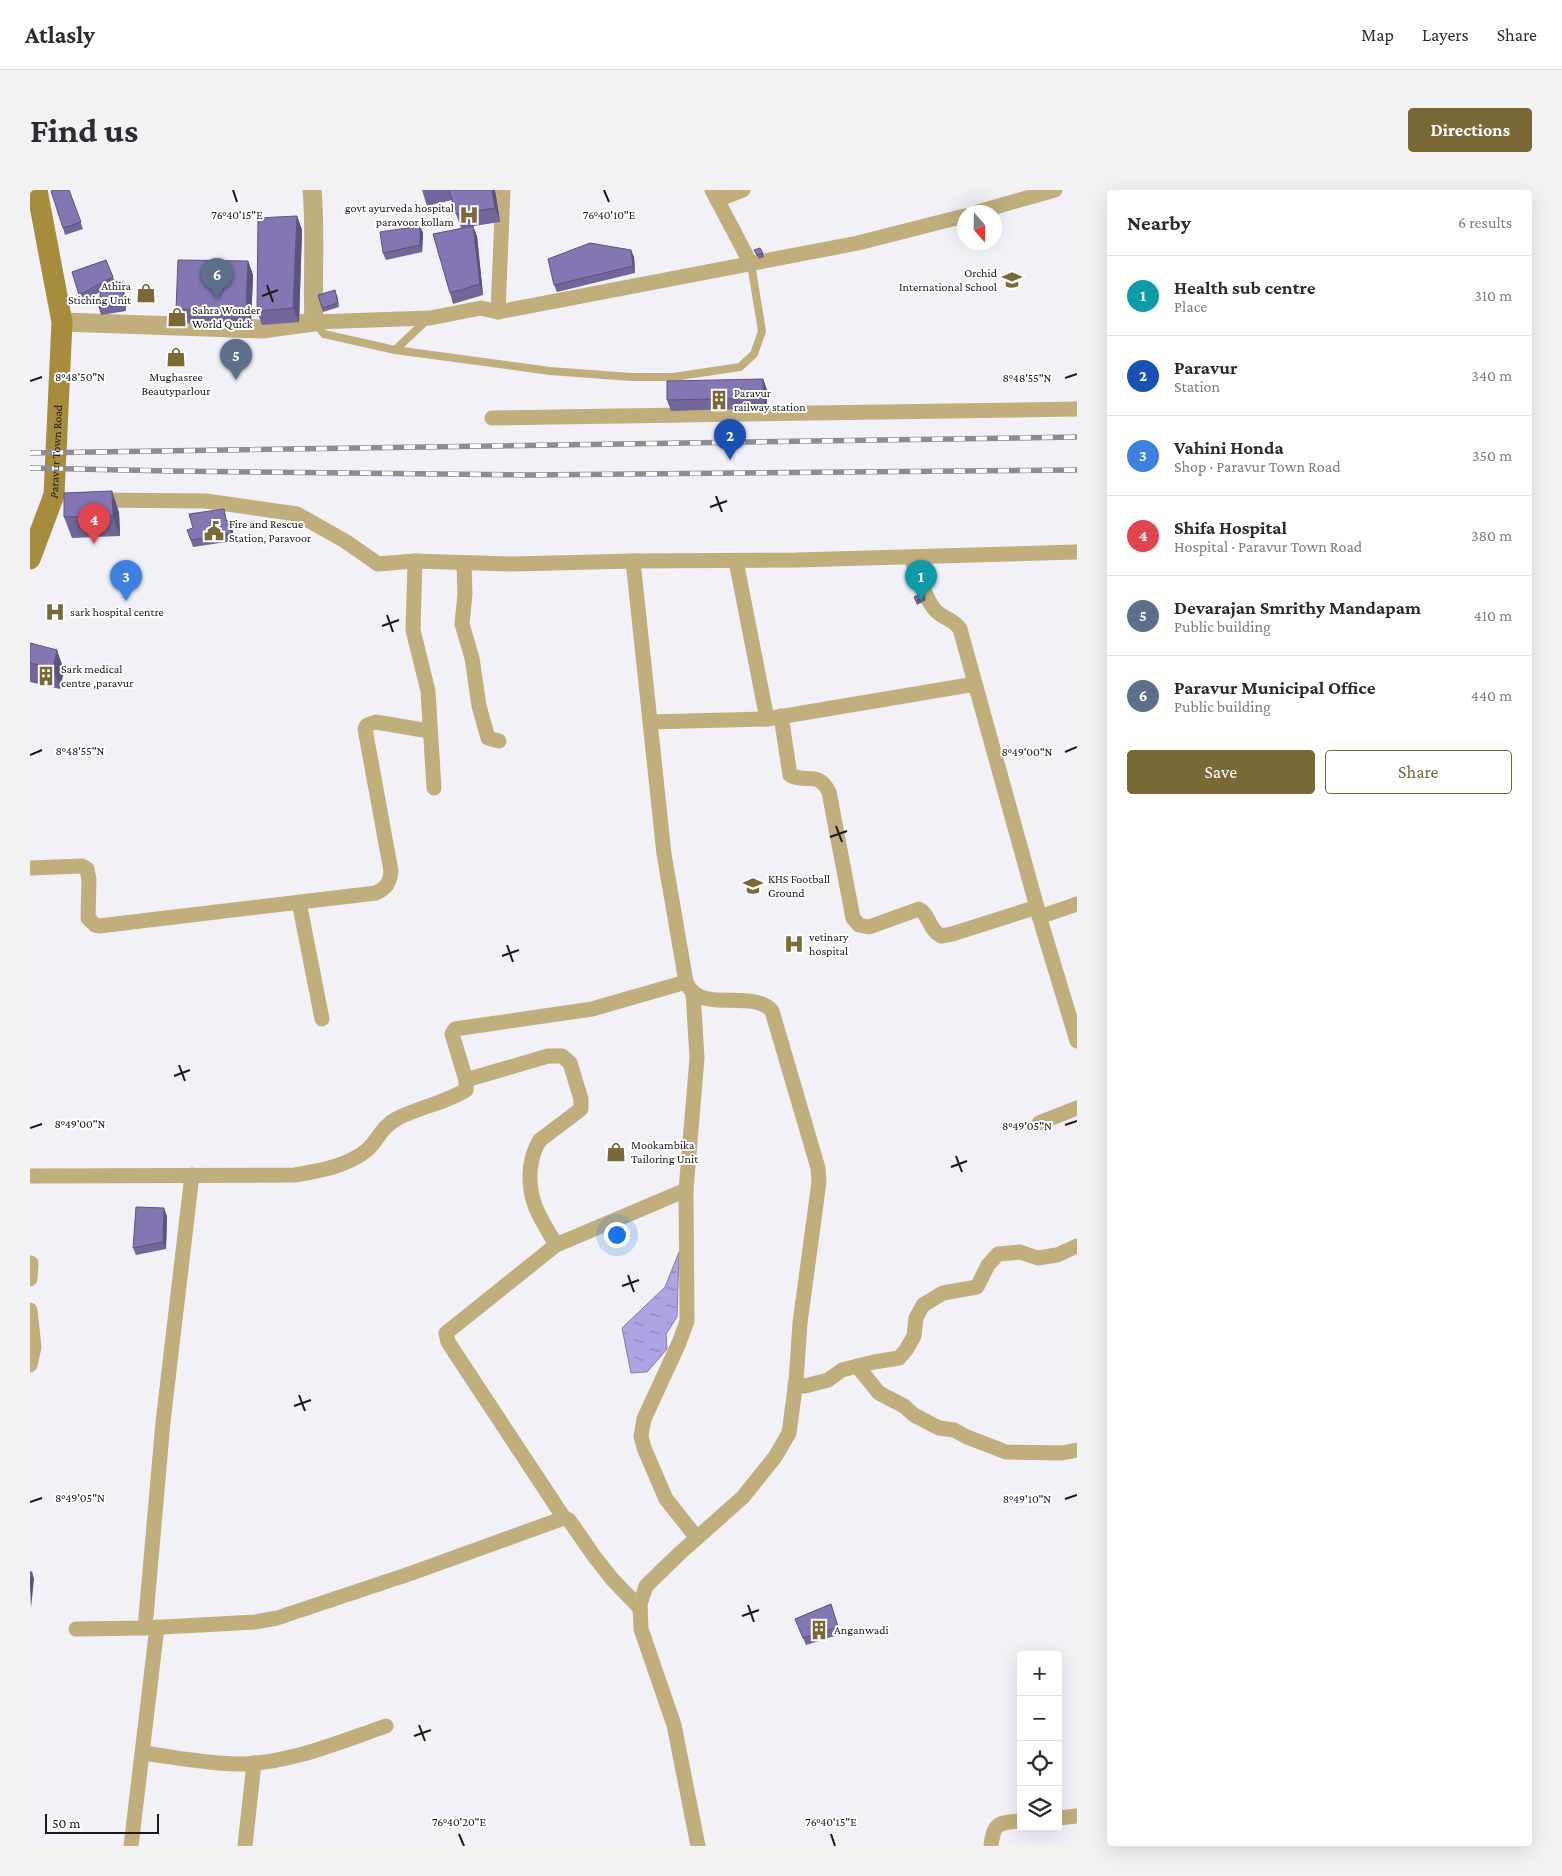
<!DOCTYPE html>
<html lang="en">
<head>
<meta charset="utf-8">
<style>
  :root { --surface:#fff; --page:#f2f2f3; --text:#2b2b33; --muted:#7c7c81; --line:#e1e1e2; --accent:#7a6836 }
  body { margin:0; font-family:"Crimson Pro",serif; background:var(--page); color:var(--text) }
  .controls { position:absolute; right:15px; bottom:15px; display:grid; overflow:hidden; border-radius:5px; box-shadow:0 5px 20px #0002 }
  .controls button { width:45px; height:45px; display:grid; place-items:center; padding:0; border:0; border-bottom:1px solid var(--line); background:var(--surface); color:var(--text); font:25px sans-serif }
  .compass { position:absolute; left:927px; top:15px; width:45px; height:45px; border-radius:50%; background:var(--surface); box-shadow:0 5px 20px #0002; rotate:160deg }
  .scale { position:absolute; left:15px; bottom:12px; width:114px; box-sizing:border-box; padding-left:5px; border:2px solid #19191b; border-top:0; font-size:14px; line-height:18px; white-space:nowrap; color:#19191b; -webkit-text-stroke:4px #fff; paint-order:stroke }
  .you { position:absolute; left:586px; top:1044px; width:18px; height:18px; margin:-12px; border:4px solid #fff; border-radius:50%; background:#1a73e8; box-shadow:0 0 0 8px #1a73e833 }
  .badge { display:grid; place-items:center; width:32px; height:32px; border-radius:50%; background:var(--accent); color:#fff; font-size:16px; font-weight:700 }
  .pin { position:absolute; translate:-50% -41px; filter:drop-shadow(0 1px 2px #0008) }
  .pin::after { content:''; position:absolute; top:26px; width:18px; height:15px; background:inherit; clip-path:polygon(0 0,100% 0,50% 100%) }
  .list { margin:0; padding:0; list-style:none }
  h2 { display:flex; justify-content:space-between; align-items:center; height:65px; margin:0; padding:0 20px; font-size:21px }
  h2 small { font-size:16px; font-weight:400; color:var(--muted) }
  .list li { display:grid; grid-template-columns:32px 1fr auto; gap:15px; align-items:center; box-sizing:border-box; height:80px; padding:0 20px; border-top:1px solid var(--line) }
  .list b { display:block; font-size:19px; white-space:nowrap }
  .list p { margin:0; font-size:16px; white-space:nowrap; color:var(--muted) }
  .list em { font-size:16px; font-style:normal; color:var(--muted) }
  .actions { display:flex; gap:10px; padding:15px 20px }
  .actions a { flex:1; padding:11px 0; border:1px solid var(--accent); border-radius:5px; text-align:center; font-size:18px; color:var(--accent) }
  .actions .main { background:var(--accent); color:#fff }
  .icon { flex:none; width:28px; height:28px; fill:none; stroke:currentColor; stroke-width:2; stroke-linecap:round; stroke-linejoin:round }
  .map { position:relative; flex:none; width:1047px; height:1656px; overflow:hidden; border-radius:5px }
  header { display:flex; align-items:center; gap:30px; box-sizing:border-box; height:70px; padding:0 25px; background:var(--surface); border-bottom:1px solid var(--line) }
  header strong { font-size:24px }
  nav { display:flex; gap:28px; margin-inline-start:auto; font-size:18px }
  .intro { display:flex; align-items:center; justify-content:space-between; box-sizing:border-box; height:120px; padding:0 30px }
  h1 { margin:0; font-size:35px }
  .button { padding:12px 22px; border-radius:5px; background:var(--accent); color:#fff; font-size:18px; font-weight:700 }
  main { display:flex; gap:30px; padding:0 30px }
  aside { flex:1; background:var(--surface); border-radius:5px; box-shadow:0 5px 20px #0002 }
  .map>svg:first-child { display:block }
  .water { fill:url(#water-ripples); stroke:#837aa7 }
  .lines { fill:none; stroke-linecap:round; stroke-linejoin:round }
  .service { stroke:#c0ae7d; stroke-width:8 }
  .minor { stroke:#c0ae7d; stroke-width:15 }
  .tertiary { stroke:#c0ae7d; stroke-width:19 }
  .secondary { stroke:#a78c3d; stroke-width:21 }
  .rail-casing { stroke:#8d8d91; stroke-width:5.5 }
  .rail { stroke:#fff; stroke-width:4; stroke-dasharray:11; stroke-linecap:butt }
  .wall { fill:#716599 }
  .shaded-wall { fill:#5c537d }
  .building { fill:#8376b2; stroke:#5c537d }
  .ticks { fill:none; stroke:#19191b; stroke-width:2 }
  .labels { text-anchor:middle; stroke-width:4; stroke-linejoin:round; paint-order:stroke }
  .poi-label { font-size:12px; fill:#19191b; stroke:#fff; text-anchor:start }
  .street-label { font-size:12px; fill:#19191b; stroke:#fff }
  .ticks-label { font-size:12px; text-anchor:middle; fill:#19191b; stroke:#fff; stroke-width:4; stroke-linejoin:round; paint-order:stroke }
</style>
</head>
<body>
<header>
<strong>Atlasly</strong>
<nav><a>Map</a><a>Layers</a><a>Share</a></nav>
</header>
<div class="intro"><h1>Find us</h1><a class="button">Directions</a></div>
<main>
<div class="map">
<svg width="1047" height="1656" viewBox="0 0 1047 1656">
  <defs>
    <pattern id="water-ripples" width="26" height="14" patternUnits="userSpaceOnUse" patternTransform="scale(1.25)"><rect width="26" height="14" fill="#b0a3e3"/><path d="M2 4q2-2 4 0t4 0M15 11q2-2 4 0t4 0" fill="none" stroke="#8e84b7"/></pattern>
  </defs>
  <rect width="100%" height="100%" fill="#f2f1f7"/>
  <path class="water" d="M 649,1062 L 647,1127 L 636,1144 L 637,1159 L 617,1182 L 601,1183 L 592,1138 L 635,1097 Z"/>
  <g class="lines">
    <g class="service">
      <path d="M 284,132 L 294,144 L 365,160 L 520,181 L 601,187 L 643,187 L 710,177 L 724,164 L 732,141 L 721,74"/>
      <path d="M 365,160 L 398,129"/>
    </g>
    <g class="minor">
      <path d="M 682,0 L 721,74"/>
      <path d="M 687,10 L 713,0"/>
      <path d="M 947,22 L 1025,0"/>
      <path d="M 468,122 L 473,0"/>
      <path d="M 284,132 L 400,128 L 451,118 L 468,122 L 828,53 L 934,26"/>
      <path d="M 462,228 L 1047,219"/>
      <path d="M 65,310 L 176,311 L 267,324 L 315,351 L 348,374 L 385,371 L 483,374 L 603,371 L 634,664 L 656,792 C 658,795 660,800 663,802 C 681,819 725,801 742,821 L 788,978 L 789,992 L 770,1133 L 766,1191 L 759,1243 L 745,1267 L 713,1307 L 650,1363 L 616,1396 L 610,1414 L 611,1439 L 644,1535 L 668,1656"/>
      <path d="M 881,368 C 887,383 895,409 906,421 C 914,429 924,429 930,439 L 1013,739 L 1047,851"/>
      <path d="M 385,371 L 383,440 L 398,501 L 404,598"/>
      <path d="M 603,371 L 766,370 L 1047,362"/>
      <path d="M 706,371 L 737,529"/>
      <path d="M 434,373 L 435,404 L 432,434 L 442,468 L 449,516 L 458,548 L 469,551"/>
      <path d="M 751,526 L 760,585 C 777,594 788,580 799,602 L 823,728 L 829,735 L 839,737 L 889,719 C 900,725 898,739 911,746 L 922,744 L 1007,717"/>
      <path d="M 620,532 L 737,529 L 945,494"/>
      <path d="M 0,678 L 52,676 L 57,679 L 59,690 L 58,728 L 65,735 L 69,736 L 346,703 C 356,698 360,693 361,681 L 335,539 L 337,535 L 346,532 L 399,541"/>
      <path d="M 269,712 L 292,829"/>
      <path d="M 1009,727 L 1047,714"/>
      <path d="M 663,802 L 667,868 L 656,1000 L 657,1131 L 649,1153 L 614,1229 L 611,1246 L 614,1258 L 636,1309 L 667,1348"/>
      <path d="M 436,890 L 518,866 L 532,866 L 540,873 L 551,909 L 551,919 L 510,950 C 503,960 501,970 500,983 C 499,1014 511,1028 526,1055"/>
      <path d="M 1009,933 L 1047,918"/>
      <path d="M 0,986 L 265,985 C 289,981 318,976 337,960 C 349,949 351,937 368,928 C 390,917 415,913 436,900 L 436,890 L 422,844 L 425,839 L 562,819 L 656,792"/>
      <path d="M 0,1089 L 1,1073"/>
      <path d="M 0,1120 L 4,1157 L 0,1175"/>
      <path d="M 827,1176 L 849,1203 L 874,1216 L 884,1225 L 909,1238 L 924,1240 L 937,1247 L 976,1262 L 1032,1263 L 1047,1260"/>
      <path d="M 765,1195 L 775,1196 L 798,1190 L 812,1180 L 844,1172 L 869,1168 L 876,1160 L 884,1146 L 886,1128 L 893,1115 L 913,1103 L 947,1097 L 958,1075 L 968,1064 L 990,1062 L 1008,1068 L 1027,1065 L 1047,1056"/>
      <path d="M 534,1328 L 418,1152 L 416,1143 L 526,1055 L 656,1000"/>
      <path d="M 115,1438 L 133,1232 L 162,985"/>
      <path d="M 46,1439 L 115,1438 L 225,1432 L 247,1428 L 382,1383 L 534,1328 L 539,1330 L 564,1366 L 582,1389 L 610,1418"/>
      <path d="M 113,1563 C 144,1567 177,1574 208,1574 C 259,1574 309,1552 356,1536"/>
      <path d="M 1028,1628 L 1047,1626"/>
      <path d="M 101,1656 L 127,1437"/>
      <path d="M 215,1656 L 224,1573"/>
      <path d="M 961,1656 C 964,1632 968,1633 991,1631"/>
    </g>
    <path class="tertiary" d="M 32,132 L 232,139 L 284,132 C 282,88 286,44 282,0"/>
    <path class="secondary" id="s1" d="M 0,369 L 24,305 L 32,132 L 7,0"/>
    <defs>
      <g id="rail">
        <path d="M 0,263 L 1047,247"/>
        <path d="M 0,278 L 139,281 L 499,285 L 1047,280"/>
      </g>
    </defs>
    <use href="#rail" class="rail-casing"/>
    <use href="#rail" class="rail"/>
  </g>
  <g class="wall">
    <path d="M 39,0 L 53,39 L 35,45 L 33,38 Z"/>
    <path d="M 392,0 L 465,0 L 470,32 L 431,38 L 426,24 L 422,10 L 397,16 Z"/>
    <path d="M 267,26 L 272,40 L 269,132 L 232,135 L 227,121 Z"/>
    <path d="M 390,36 L 393,43 L 392,62 L 356,70 L 353,63 Z"/>
    <path d="M 447,46 L 453,105 L 423,114 L 420,103 Z"/>
    <path d="M 601,60 L 604,67 L 605,83 L 527,102 L 524,95 Z"/>
    <path d="M 724,60 L 733,63 L 734,67 L 729,69 Z"/>
    <path d="M 76,70 L 85,92 L 94,98 L 96,121 L 71,125 L 69,118 L 70,102 L 52,112 L 42,82 Z"/>
    <path d="M 218,71 L 223,85 L 221,134 L 151,133 L 146,119 Z"/>
    <path d="M 307,104 L 309,117 L 293,122 L 292,118 Z"/>
    <path d="M 733,189 L 737,200 L 737,218 L 641,221 L 637,210 Z"/>
    <path d="M 194,319 L 197,331 L 200,330 L 203,337 L 203,351 L 163,357 L 157,340 L 163,338 Z"/>
    <path d="M 89,322 L 90,346 L 42,348 L 34,327 Z"/>
    <path d="M 893,403 L 896,410 L 887,415 L 884,407 Z"/>
    <path d="M 0,453 L 34,480 L 30,499 L 0,492 Z"/>
    <path d="M 137,1026 L 136,1059 L 106,1065 L 103,1058 Z"/>
    <path d="M 801,1414 L 811,1444 L 776,1455 L 765,1429 Z"/>
  </g>
  <g class="shaded-wall">
    <path d="M 462,0 L 465,0 L 470,32 L 465,18 Z"/>
    <path d="M 267,26 L 272,40 L 269,132 L 263,118 Z"/>
    <path d="M 390,36 L 393,43 L 392,62 L 390,55 Z"/>
    <path d="M 443,36 L 447,46 L 453,105 L 450,94 Z"/>
    <path d="M 601,60 L 604,67 L 605,83 L 603,76 Z"/>
    <path d="M 218,71 L 223,85 L 221,134 L 216,120 Z"/>
    <path d="M 92,91 L 94,98 L 96,121 L 94,114 Z"/>
    <path d="M 733,189 L 737,200 L 737,218 L 733,208 Z"/>
    <path d="M 82,301 L 89,322 L 90,346 L 83,326 Z"/>
    <path d="M 200,330 L 203,337 L 203,351 L 201,344 Z"/>
    <path d="M 27,460 L 34,480 L 30,499 L 23,478 Z"/>
    <path d="M 134,1018 L 137,1026 L 136,1059 L 133,1052 Z"/>
    <path d="M 2,1382 L 4,1389 L 1,1418 L 0,1395 Z"/>
  </g>
  <g class="building">
    <path d="M 25,0 L 39,0 L 51,32 L 33,38 L 21,1 Z"/>
    <path d="M 419,0 L 462,0 L 465,18 L 426,24 Z"/>
    <path d="M 267,26 L 263,118 L 227,121 L 228,28 Z"/>
    <path d="M 390,36 L 390,55 L 353,63 L 350,42 Z"/>
    <path d="M 443,36 L 450,94 L 420,103 L 403,44 Z"/>
    <path d="M 560,53 L 601,60 L 603,76 L 524,95 L 518,69 Z"/>
    <path d="M 730,58 L 733,63 L 727,65 L 724,60 Z"/>
    <path d="M 76,70 L 83,87 L 72,93 L 92,91 L 94,114 L 69,118 L 71,93 L 49,105 L 42,82 Z"/>
    <path d="M 148,70 L 218,71 L 216,120 L 146,119 Z"/>
    <path d="M 305,100 L 308,113 L 292,118 L 288,105 Z"/>
    <path d="M 733,189 L 733,208 L 637,210 L 637,191 Z"/>
    <path d="M 82,301 L 83,326 L 34,327 L 34,303 Z"/>
    <path d="M 194,319 L 196,331 L 200,330 L 201,344 L 161,350 L 157,340 L 163,338 L 159,324 Z"/>
    <path d="M 893,403 L 895,407 L 886,411 L 884,407 Z"/>
    <path d="M 0,453 L 27,460 L 23,478 L 0,473 Z"/>
    <path d="M 106,1017 L 134,1018 L 133,1052 L 103,1058 Z"/>
    <path d="M 0,1382 L 2,1382 L 0,1395 Z"/>
    <path d="M 801,1414 L 808,1437 L 773,1448 L 765,1429 Z"/>
  </g>
  <path class="ticks" d="M 203,0 L 207,12M 574,0 L 579,12M 237,95 L 243,112M 232,106 L 248,100M 1035,188 L 1047,184M 0,191 L 12,187M 686,306 L 692,322M 680,317 L 697,311M 357,425 L 363,442M 352,436 L 369,430M 1035,562 L 1047,557M 0,565 L 12,560M 806,636 L 812,652M 800,647 L 817,641M 477,755 L 483,772M 472,766 L 489,760M 149,875 L 155,891M 144,886 L 160,880M 1035,935 L 1047,931M 0,938 L 12,934M 926,966 L 932,982M 921,977 L 937,971M 598,1085 L 604,1102M 592,1096 L 609,1090M 269,1205 L 275,1221M 264,1216 L 281,1210M 1035,1309 L 1047,1305M 0,1312 L 12,1308M 718,1415 L 724,1432M 712,1426 L 729,1420M 389,1535 L 395,1551M 384,1546 L 401,1540M 429,1644 L 434,1656M 801,1644 L 805,1656"/>
  <defs>
    <symbol id="hospital-bare" viewBox="-9 -9 18 18"><path d="M-5-5h3v3.5h4V-5h3V5h-3V1.5h-4V5h-3Z" fill="#7a6836" stroke="#fff" stroke-width="2.5" paint-order="stroke"/></symbol>
    <symbol id="school-bare" viewBox="-9 -9 18 18"><path d="M0-5L7-2L0 1L-7-2ZM-4 1L0 2.5L4 1V4Q0 6-4 4Z" fill="#7a6836" stroke="#fff" stroke-width="2.5" paint-order="stroke"/></symbol>
    <symbol id="shop-bare" viewBox="-9 -9 18 18"><path d="M-5-2.5h2.3a2.7 3.5 0 0 1 5.4 0H5L5.5 6h-11ZM-1.5-2.5h3a1.5 2.3 0 0 0-3 0Z" fill="#7a6836" stroke="#fff" stroke-width="2.5" paint-order="stroke"/></symbol>
    <symbol id="building-bare" viewBox="-9 -9 18 18"><path d="M-4-6H4V6H1V3H-1V6H-4ZM-2.5-4.3h1.7v1.8h-1.7ZM.8-4.3h1.7v1.8H.8ZM-2.5-1h1.7V.8h-1.7ZM.8-1h1.7V.8H.8Z" fill="#7a6836" stroke="#fff" stroke-width="2.5" paint-order="stroke"/></symbol>
    <symbol id="civic-bare" viewBox="-9 -9 18 18"><path d="M-.6-6.5H3V-4.5H.6V-3L4-1V1h2V6H-6V1h2V-1L-.6-3ZM-1.2 2.5V6h2.4V2.5Z" fill="#7a6836" stroke="#fff" stroke-width="2.5" paint-order="stroke"/></symbol>
  </defs>
  <g fill-rule="evenodd">
    <use href="#hospital-bare" x="425" y="11" width="28" height="28"/>
    <use href="#school-bare" x="968" y="76" width="28" height="28"/>
    <use href="#shop-bare" x="102" y="89" width="28" height="28"/>
    <use href="#shop-bare" x="133" y="113" width="28" height="28"/>
    <use href="#shop-bare" x="132" y="153" width="28" height="28"/>
    <use href="#building-bare" x="675" y="196" width="28" height="28"/>
    <use href="#civic-bare" x="170" y="327" width="28" height="28"/>
    <use href="#hospital-bare" x="11" y="408" width="28" height="28"/>
    <use href="#building-bare" x="2" y="472" width="28" height="28"/>
    <use href="#school-bare" x="709" y="682" width="28" height="28"/>
    <use href="#hospital-bare" x="750" y="740" width="28" height="28"/>
    <use href="#shop-bare" x="572" y="948" width="28" height="28"/>
    <use href="#building-bare" x="775" y="1426" width="28" height="28"/>
  </g>
  <g class="labels">
    <g class="poi-label">
      <text x="424" y="22" text-anchor="end">govt ayurveda hospital<tspan x="424" dy="14">paravoor kollam</tspan></text>
      <text x="967" y="87" text-anchor="end">Orchid<tspan x="967" dy="14">International School</tspan></text>
      <text x="101" y="100" text-anchor="end">Athira<tspan x="101" dy="14">Stiching Unit</tspan></text>
      <text x="162" y="124">Sahra Wonder<tspan x="162" dy="14">World Quick</tspan></text>
      <text x="146" y="191" text-anchor="middle">Mughasree<tspan x="146" dy="14">Beautyparlour</tspan></text>
      <text x="704" y="207">Paravur<tspan x="704" dy="14">railway station</tspan></text>
      <text x="199" y="338">Fire and Rescue<tspan x="199" dy="14">Station, Paravoor</tspan></text>
      <text x="40" y="426">sark hospital centre</text>
      <text x="31" y="483">Sark medical<tspan x="31" dy="14">centre ,paravur</tspan></text>
      <text x="738" y="693">KHS Football<tspan x="738" dy="14">Ground</tspan></text>
      <text x="779" y="751">vetinary<tspan x="779" dy="14">hospital</tspan></text>
      <text x="601" y="959">Mookambika<tspan x="601" dy="14">Tailoring Unit</tspan></text>
      <text x="804" y="1444">Anganwadi</text>
    </g>
    <g class="street-label">
      <text dy="4" stroke="none"><textPath href="#s1" startOffset="112">Paravur Town Road</textPath></text>
    </g>
  </g>
  <g class="ticks-label">
    <text x="207" y="29">76°40'15"E</text>
    <text x="579" y="29">76°40'10"E</text>
    <text x="50" y="191">8°48'50"N</text>
    <text x="997" y="192">8°48'55"N</text>
    <text x="50" y="565">8°48'55"N</text>
    <text x="997" y="566">8°49'00"N</text>
    <text x="50" y="938">8°49'00"N</text>
    <text x="997" y="940">8°49'05"N</text>
    <text x="50" y="1312">8°49'05"N</text>
    <text x="997" y="1313">8°49'10"N</text>
    <text x="429" y="1636">76°40'20"E</text>
    <text x="801" y="1636">76°40'15"E</text>
  </g>
</svg>
<div class="controls">
<button>+</button>
<button>−</button>
<button><svg class="icon" aria-label="locate" viewBox="0 0 24 24"><circle cx="12" cy="12" r="6"/><path d="M12 2v4M12 18v4M2 12h4M18 12h4"/></svg></button>
<button><svg class="icon" aria-label="layers" viewBox="0 0 24 24"><path d="M12 4l9 5-9 5-9-5zM3 14l9 5 9-5"/></svg></button>
</div>
<svg class="compass" viewBox="-18 -18 36 36"><path d="M0-13l5 13h-10z" fill="#e53935"/><path d="M0 13l5-13h-10z" fill="#7c7c81"/></svg>
<div class="scale">50 m</div>
<div class="you"></div>
<div class="pin badge" style="left:891px;top:411px;background:#0f9aa8">1</div>
<div class="pin badge" style="left:700px;top:270px;background:#1a4fb4">2</div>
<div class="pin badge" style="left:96px;top:411px;background:#3f7fe0">3</div>
<div class="pin badge" style="left:64px;top:354px;background:#e0444e">4</div>
<div class="pin badge" style="left:206px;top:190px;background:#5c6f8a">5</div>
<div class="pin badge" style="left:187px;top:109px;background:#5c6f8a">6</div>
</div>
<aside>
<h2>Nearby<small>6 results</small></h2>
<ul class="list">
<li><span class="badge" style="background:#0f9aa8">1</span><div><b>Health sub centre</b><p>Place</p></div><em>310 m</em></li>
<li><span class="badge" style="background:#1a4fb4">2</span><div><b>Paravur</b><p>Station</p></div><em>340 m</em></li>
<li><span class="badge" style="background:#3f7fe0">3</span><div><b>Vahini Honda</b><p>Shop · Paravur Town Road</p></div><em>350 m</em></li>
<li><span class="badge" style="background:#e0444e">4</span><div><b>Shifa Hospital</b><p>Hospital · Paravur Town Road</p></div><em>380 m</em></li>
<li><span class="badge" style="background:#5c6f8a">5</span><div><b>Devarajan Smrithy Mandapam</b><p>Public building</p></div><em>410 m</em></li>
<li><span class="badge" style="background:#5c6f8a">6</span><div><b>Paravur Municipal Office</b><p>Public building</p></div><em>440 m</em></li>
</ul>
<div class="actions"><a class="main">Save</a><a>Share</a></div>
</aside>
</main>
</body>
</html>
